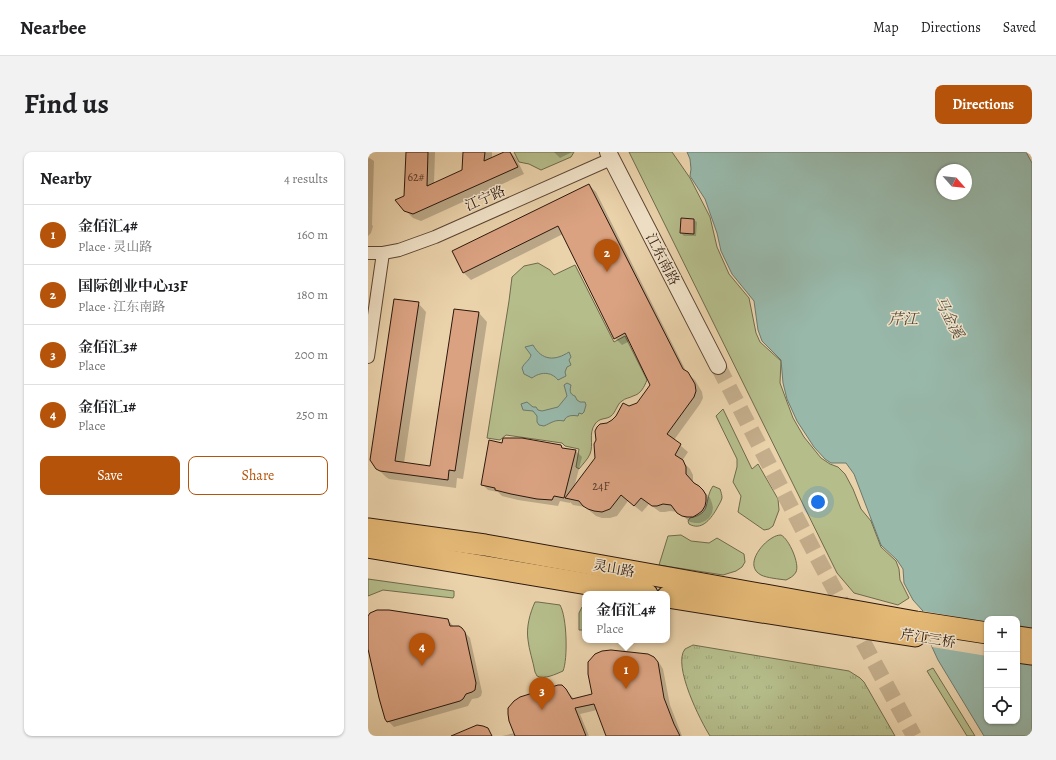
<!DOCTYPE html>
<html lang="en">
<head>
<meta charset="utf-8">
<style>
  :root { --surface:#fff; --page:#f2f2f2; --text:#202124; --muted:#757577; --line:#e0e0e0; --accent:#b45309 }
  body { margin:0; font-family:Alegreya,"Noto Serif SC",serif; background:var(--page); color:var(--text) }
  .controls { position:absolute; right:12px; bottom:12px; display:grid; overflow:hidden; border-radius:8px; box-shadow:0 1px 3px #0004 }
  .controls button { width:36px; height:36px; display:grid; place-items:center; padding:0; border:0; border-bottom:1px solid var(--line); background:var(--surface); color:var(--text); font:20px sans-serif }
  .compass { position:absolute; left:568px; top:12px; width:36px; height:36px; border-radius:50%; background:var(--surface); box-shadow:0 1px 3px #0004; rotate:117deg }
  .you { position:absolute; left:450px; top:350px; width:14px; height:14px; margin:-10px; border:3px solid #fff; border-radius:50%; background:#1a73e8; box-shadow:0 0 0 6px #1a73e833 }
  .badge { display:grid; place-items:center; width:26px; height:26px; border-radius:50%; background:var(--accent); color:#fff; font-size:13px; font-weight:700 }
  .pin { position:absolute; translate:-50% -33px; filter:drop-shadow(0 1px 2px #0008) }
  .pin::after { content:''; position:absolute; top:21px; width:14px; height:12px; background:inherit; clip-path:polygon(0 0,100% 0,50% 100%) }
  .popup { position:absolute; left:214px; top:439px; width:88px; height:52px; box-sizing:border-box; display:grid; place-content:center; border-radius:8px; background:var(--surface); filter:drop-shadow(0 1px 3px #0005); font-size:13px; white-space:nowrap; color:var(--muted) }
  .popup b { font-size:15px; color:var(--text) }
  .popup::after { content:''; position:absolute; left:50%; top:100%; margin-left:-8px; border:8px solid transparent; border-top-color:var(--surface) }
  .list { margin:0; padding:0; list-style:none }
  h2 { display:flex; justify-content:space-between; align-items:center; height:52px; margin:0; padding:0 16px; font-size:17px }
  h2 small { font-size:13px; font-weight:400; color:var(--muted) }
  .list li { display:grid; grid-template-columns:26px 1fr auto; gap:12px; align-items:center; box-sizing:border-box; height:60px; padding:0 16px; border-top:1px solid var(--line) }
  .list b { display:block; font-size:15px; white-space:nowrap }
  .list p { margin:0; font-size:13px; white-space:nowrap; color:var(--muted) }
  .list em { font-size:13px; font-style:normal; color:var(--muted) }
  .actions { display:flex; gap:8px; padding:12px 16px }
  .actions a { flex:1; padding:9px 0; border:1px solid var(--accent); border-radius:8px; text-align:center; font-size:14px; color:var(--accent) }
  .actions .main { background:var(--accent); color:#fff }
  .icon { flex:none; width:22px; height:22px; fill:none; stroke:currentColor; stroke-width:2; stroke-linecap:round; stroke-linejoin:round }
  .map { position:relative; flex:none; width:664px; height:584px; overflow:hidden; border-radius:8px }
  header { display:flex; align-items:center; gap:24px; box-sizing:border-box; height:56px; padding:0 20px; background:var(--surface); border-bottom:1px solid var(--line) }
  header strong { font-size:19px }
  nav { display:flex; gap:22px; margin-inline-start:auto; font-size:14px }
  .intro { display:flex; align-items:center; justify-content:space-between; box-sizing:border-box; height:96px; padding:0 24px }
  h1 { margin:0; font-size:28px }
  .button { padding:10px 18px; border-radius:8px; background:var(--accent); color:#fff; font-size:14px; font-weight:700 }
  main { display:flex; gap:24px; padding:0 24px }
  aside { flex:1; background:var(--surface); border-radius:8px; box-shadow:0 1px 3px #0004 }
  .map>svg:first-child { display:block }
  .grass { fill:url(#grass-tufts); stroke:#706a4c }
  .green { fill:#b5bd8b; stroke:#706a4c }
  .water { fill:#98b8aa; stroke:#6d786b; fill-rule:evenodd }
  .pier { fill:#ead2ab }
  .shadow { fill:#0003 }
  .building { fill:#daa281; stroke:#2c170c }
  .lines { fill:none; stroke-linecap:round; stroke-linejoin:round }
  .tertiary-tunnel { stroke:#c4ad8b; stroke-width:16; stroke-dasharray:16 8; stroke-linecap:butt }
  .minor-casing { stroke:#5c4634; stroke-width:14 }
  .tertiary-casing { stroke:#5c4634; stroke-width:18 }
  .trunk-casing { stroke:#2c170c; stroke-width:23 }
  .minor { stroke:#f1e2c8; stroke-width:12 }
  .tertiary { stroke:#f1e2c8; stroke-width:16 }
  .trunk { stroke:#e5b976; stroke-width:21 }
  .labels { text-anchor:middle; stroke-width:3; stroke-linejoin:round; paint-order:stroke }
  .number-label { font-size:12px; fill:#583a29 }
  .street-label { font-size:14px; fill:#2c170c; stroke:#f1e2c8 }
  .water-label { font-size:15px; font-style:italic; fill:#4c473b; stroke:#f1e2c8 }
</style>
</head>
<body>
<header>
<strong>Nearbee</strong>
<nav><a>Map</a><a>Directions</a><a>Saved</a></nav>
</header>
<div class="intro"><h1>Find us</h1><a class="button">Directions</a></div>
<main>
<aside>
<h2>Nearby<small>4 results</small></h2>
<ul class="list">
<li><span class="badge">1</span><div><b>金佰汇4#</b><p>Place · 灵山路</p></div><em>160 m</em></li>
<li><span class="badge">2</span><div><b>国际创业中心13F</b><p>Place · 江东南路</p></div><em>180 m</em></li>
<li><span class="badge">3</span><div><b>金佰汇3#</b><p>Place</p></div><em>200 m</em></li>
<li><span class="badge">4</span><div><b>金佰汇1#</b><p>Place</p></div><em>250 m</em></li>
</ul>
<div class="actions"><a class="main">Save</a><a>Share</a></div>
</aside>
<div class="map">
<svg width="664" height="584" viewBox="0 0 664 584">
  <defs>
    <pattern id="grass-tufts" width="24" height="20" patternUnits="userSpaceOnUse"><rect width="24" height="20" fill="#b5bd8b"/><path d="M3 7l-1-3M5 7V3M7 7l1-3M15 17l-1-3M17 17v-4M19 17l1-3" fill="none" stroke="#9ca277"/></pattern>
  </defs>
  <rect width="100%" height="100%" fill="#ead2ab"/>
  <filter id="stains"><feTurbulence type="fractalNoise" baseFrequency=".005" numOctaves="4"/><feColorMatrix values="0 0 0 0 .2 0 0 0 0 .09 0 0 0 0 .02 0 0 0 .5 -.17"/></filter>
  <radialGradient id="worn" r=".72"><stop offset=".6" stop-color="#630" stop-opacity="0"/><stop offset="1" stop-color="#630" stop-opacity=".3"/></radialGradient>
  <path class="grass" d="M 325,493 L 481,519 L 492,526 L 496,530 L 527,584 L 342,584 C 333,570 304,513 317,497 C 319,496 323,494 325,493 Z"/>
  <g class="green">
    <path d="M 146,0 L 206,0 L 203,5 L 173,18 L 161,12 L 151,10 Z"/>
    <path d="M 261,0 L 304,0 L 322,26 L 342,65 L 349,95 L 361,122 L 381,146 L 388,181 L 392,190 L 413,209 L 412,231 L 425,266 L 436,285 L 453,306 L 462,312 L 470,315 L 477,322 L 485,337 L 493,357 L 503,369 L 513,395 L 528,409 L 531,417 L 532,428 L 541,446 L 530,453 L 486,441 L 469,421 Z"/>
    <path d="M 170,111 L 182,118 L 186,123 L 207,113 L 246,190 L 257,184 L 279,228 C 276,235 273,242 265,244 C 262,246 257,246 254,249 C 249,252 248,260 243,264 C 238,268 232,265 227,272 C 220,282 226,292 222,302 C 220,307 214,313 211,317 L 208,315 L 211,297 L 197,294 L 194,291 L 138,283 L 132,288 L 119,286 L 141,149 L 144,125 L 156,114 Z"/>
    <path d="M 355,257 L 384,317 L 390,312 L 410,347 L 411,358 L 405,374 L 401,377 L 396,378 L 370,360 L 373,344 L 365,330 L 369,315 L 369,307 L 348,264 Z"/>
    <path d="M 345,334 L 352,337 C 353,340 354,343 354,346 C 353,350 350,354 348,358 C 342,368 333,379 321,372 L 320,369 L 322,366 C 345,361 335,349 345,334 Z"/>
    <path d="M 313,383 L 323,389 L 341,391 L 349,386 L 376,402 L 377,410 L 374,415 L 368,419 L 355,423 L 291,413 L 300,384 Z"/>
    <path d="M 413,383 C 421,387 432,412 428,420 C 426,424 422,426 418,428 C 411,427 399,426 393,423 C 376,414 393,392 404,386 C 407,384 410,383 413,383 Z"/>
    <path d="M 0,427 L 86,439 L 86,444 L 85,446 L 15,438 L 0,444 Z"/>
    <path d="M 167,450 L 170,450 L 192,453 C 199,465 200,507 195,519 C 188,522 176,528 169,524 L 167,520 C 165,509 161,498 160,488 C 158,475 162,461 167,450 Z"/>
    <path d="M 214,455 L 217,455 L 217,478 L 211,478 L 211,461 Z"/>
    <path d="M 565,516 L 607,584 L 599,584 L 559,519 Z"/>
  </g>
  <g class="water">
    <path d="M 319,0 L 658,0 L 664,11 L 664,584 L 616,584 L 570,508 L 564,495 L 555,459 L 545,448 L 536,431 L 535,417 L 529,408 L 513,393 L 486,322 L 478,311 L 463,311 L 457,307 L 446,295 L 429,269 L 419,247 L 415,231 L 413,208 L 394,189 L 390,178 L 386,149 L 364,122 L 353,99 L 349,81 L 337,47 L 322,24 L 323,17 L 322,7 ZM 574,18 L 598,18 L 598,42 L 574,42 ZM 619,467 L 649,467 L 649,569 L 619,569 Z"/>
    <path d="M 165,193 C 174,209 187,209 201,200 L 203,205 L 201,208 L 203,213 L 199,215 L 197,220 L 198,224 L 190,228 C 183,219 172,220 164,226 L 156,222 L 154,216 C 156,211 162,208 163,203 L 157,195 Z"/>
    <path d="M 199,231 L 203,233 C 202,238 201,242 207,244 L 209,248 L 212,250 L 217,250 L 218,253 L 216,260 L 214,262 L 211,261 L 210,264 C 205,263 198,263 196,269 C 187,267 183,271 176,274 L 171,273 L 169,270 L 169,264 L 165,259 L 155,258 L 153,252 L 159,250 L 165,255 L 168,255 L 170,258 L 174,259 L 190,255 L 199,244 L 196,233 Z"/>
  </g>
  <path class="pier" d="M 555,459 L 619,470 L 619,504 L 564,495 Z"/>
  <g class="shadow">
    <path d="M 39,0 L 67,0 L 66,32 L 95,19 L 96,0 L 124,0 L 124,6 L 139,0 L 142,0 L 148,6 L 156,22 L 53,69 L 45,66 L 37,58 Z"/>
    <path d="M 186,0 L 204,0 L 192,6 Z"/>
    <path d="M 0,5 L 6,9 L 4,73 L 5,74 L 3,81 L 0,84 Z"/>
    <path d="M 221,33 L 228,40 L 319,221 L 327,228 L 334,240 L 335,246 L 332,252 L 306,288 L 320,300 L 314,309 L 322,317 L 325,323 L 325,330 L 331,334 L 342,346 L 344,351 L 345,356 L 344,361 L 341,366 L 337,369 L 332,371 L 327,371 L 322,370 L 310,360 L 302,359 L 297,360 L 292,360 L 281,352 L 274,360 L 260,349 L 249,364 L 242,366 L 234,366 L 228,364 L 217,355 L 205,353 L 202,350 L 202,351 L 192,349 L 190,354 L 150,348 L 134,344 L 130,340 L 120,338 L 114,332 L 135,293 L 192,294 L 195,297 L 208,299 L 214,305 L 206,336 L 229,307 L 239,272 L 261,255 L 270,252 L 283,234 L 262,189 L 254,193 L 247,186 L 195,82 L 103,128 L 96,121 Z"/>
    <path d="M 314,67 L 326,68 L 329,70 L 328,84 L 316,84 L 313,81 Z"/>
    <path d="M 50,151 L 58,160 L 36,311 L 63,315 L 87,158 L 111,161 L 119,170 L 95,327 L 89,326 L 88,336 L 21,327 L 18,325 L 9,316 Z"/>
    <path d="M 0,465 L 80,468 L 86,475 L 94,477 L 102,486 L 114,540 L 113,544 L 110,546 L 104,547 L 100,554 L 26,575 L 20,569 L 0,493 Z"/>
    <path d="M 286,506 L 292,512 L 295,517 L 302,553 L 314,584 L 239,584 L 229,558 L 212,562 L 221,584 L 134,584 L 147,581 L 198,538 L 206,547 L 225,542 Z"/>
  </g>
  <g class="building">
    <path d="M 38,0 L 60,0 L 59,34 L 94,18 L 95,0 L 117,0 L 116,9 L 136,0 L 142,0 L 150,15 L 45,62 L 36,59 L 27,48 L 36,44 Z"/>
    <path d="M 221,32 L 315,217 L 320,220 L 327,232 L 328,239 L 326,245 L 299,282 L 313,292 L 307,303 L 315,308 L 318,315 L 318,322 L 326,331 L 331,334 L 335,338 L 338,343 L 338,349 L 337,354 L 334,359 L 330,362 L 325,365 L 319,365 L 314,364 L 309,361 L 303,353 L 295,352 L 289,354 L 284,354 L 273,346 L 266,354 L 253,343 L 242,357 L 234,360 L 226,359 L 220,357 L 215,354 L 211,349 L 197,346 L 227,306 L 226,292 L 228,288 L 227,279 L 229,275 L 232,272 L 239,271 L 244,268 L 248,264 L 255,251 L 261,254 L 269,251 L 282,233 L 257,181 L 246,187 L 190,74 L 95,121 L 84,99 Z"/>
    <path d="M 313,66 L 326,67 L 326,82 L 312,81 Z"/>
    <path d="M 26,147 L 51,150 L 27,309 L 62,314 L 86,157 L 111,160 L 87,319 L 81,318 L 80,328 L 12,319 L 8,317 L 2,308 Z"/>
    <path d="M 135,286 L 154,286 L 193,293 L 194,296 L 208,298 L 196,346 L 186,344 L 184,348 L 169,347 L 143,342 L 127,338 L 127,336 L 113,333 L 121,288 L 134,291 Z"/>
    <path d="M 9,458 L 21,458 L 80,467 L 82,474 L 91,474 L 94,476 L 97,480 L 108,531 L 107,538 L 104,540 L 98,542 L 95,547 L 92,549 L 19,570 L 17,567 L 11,546 L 0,497 L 0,464 L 2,461 Z"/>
    <path d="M 243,498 L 280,502 L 286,505 L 290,510 L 296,546 L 306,572 L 312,584 L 238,584 L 226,552 L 207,556 L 218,584 L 147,584 L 141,569 L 140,562 L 140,556 L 146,549 L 152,545 L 190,533 L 194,533 L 198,537 L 204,547 L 224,542 L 220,522 L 220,510 L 227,502 L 234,499 Z"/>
    <path d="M 109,573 L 115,574 L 120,576 L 124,584 L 83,584 Z"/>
  </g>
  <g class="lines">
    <path class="tertiary-tunnel" d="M 350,214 L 450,407 L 546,584"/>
    <defs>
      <g id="minor">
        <path d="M 0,101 L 15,101 L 31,98 L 67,85 L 243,7"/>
        <path d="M 0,205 L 15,101"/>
      </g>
      <path id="tertiary" d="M 240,0 L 350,214"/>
      <g id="trunk">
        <path d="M 0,377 L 117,393 L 548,470 L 619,481"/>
        <path d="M 0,395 L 279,442"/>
        <path d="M 299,445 L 547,484"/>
        <path d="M 649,485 L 664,487"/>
        <path d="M 649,500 L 664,502"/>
      </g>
    </defs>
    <use href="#minor" class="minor-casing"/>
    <use href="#tertiary" class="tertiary-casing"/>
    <use href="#trunk" class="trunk-casing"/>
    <use href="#minor" class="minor"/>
    <use href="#tertiary" class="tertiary"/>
    <use href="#trunk" class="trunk"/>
  </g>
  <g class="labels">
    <g class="number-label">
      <text x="48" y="29">62#</text>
      <text x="233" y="338">24F</text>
    </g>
    <g class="street-label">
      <text transform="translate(117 46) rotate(-24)" y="5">江宁路</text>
      <text transform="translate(295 107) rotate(63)" y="5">江东南路</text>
      <text transform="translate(246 416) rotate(10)" y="5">灵山路</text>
      <text transform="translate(560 486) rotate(9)" y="5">芹江三桥</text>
    </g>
    <g class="water-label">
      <text transform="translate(581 165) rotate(63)" y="5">马金溪</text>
      <text x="535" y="172">芹江</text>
    </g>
  </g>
  <rect width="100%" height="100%" filter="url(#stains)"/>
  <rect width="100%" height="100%" fill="url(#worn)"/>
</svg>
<div class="controls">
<button>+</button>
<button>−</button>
<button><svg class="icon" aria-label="locate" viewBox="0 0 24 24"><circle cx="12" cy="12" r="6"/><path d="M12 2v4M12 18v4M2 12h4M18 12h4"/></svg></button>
</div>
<svg class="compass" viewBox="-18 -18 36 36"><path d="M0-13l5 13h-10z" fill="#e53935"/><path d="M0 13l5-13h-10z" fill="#757577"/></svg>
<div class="you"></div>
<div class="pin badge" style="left:258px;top:537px">1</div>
<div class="popup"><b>金佰汇4#</b>Place</div>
<div class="pin badge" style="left:239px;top:120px">2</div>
<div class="pin badge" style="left:174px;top:558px">3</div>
<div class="pin badge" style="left:54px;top:514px">4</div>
</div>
</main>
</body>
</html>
